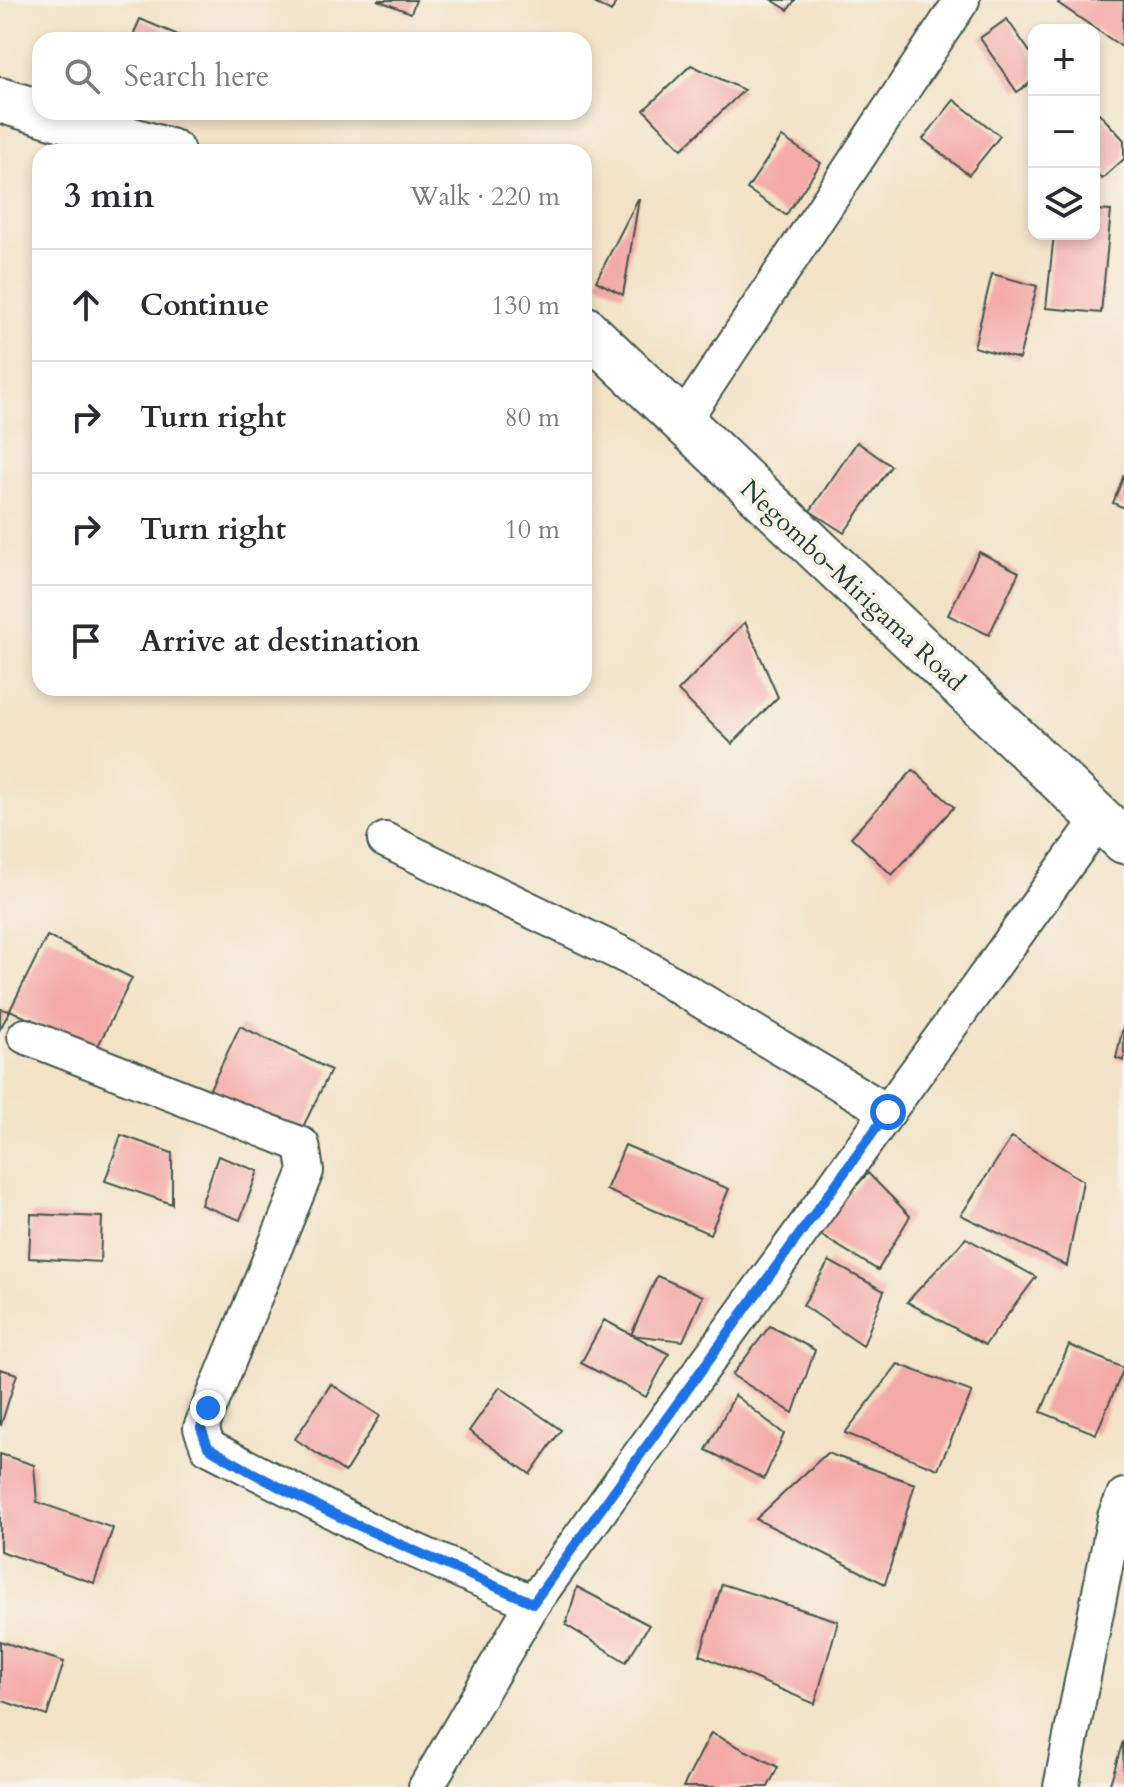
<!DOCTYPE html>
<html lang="en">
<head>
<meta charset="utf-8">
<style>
  :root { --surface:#fff; --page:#f2f2f3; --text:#2b2b33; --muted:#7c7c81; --line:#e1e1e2 }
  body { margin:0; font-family:Cardo,serif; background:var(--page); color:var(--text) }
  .controls { position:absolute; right:24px; top:24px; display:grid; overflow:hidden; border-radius:16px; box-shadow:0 4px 12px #0003 }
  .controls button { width:72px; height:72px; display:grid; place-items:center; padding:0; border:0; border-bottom:2px solid var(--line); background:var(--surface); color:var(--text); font:40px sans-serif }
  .stop { position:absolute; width:24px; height:24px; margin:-18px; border:6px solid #1a73e8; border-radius:50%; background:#fff }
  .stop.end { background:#1a73e8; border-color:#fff; box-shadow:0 2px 8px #0008 }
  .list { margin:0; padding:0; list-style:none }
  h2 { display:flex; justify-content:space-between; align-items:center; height:104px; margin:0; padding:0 32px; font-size:34px }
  h2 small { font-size:26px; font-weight:400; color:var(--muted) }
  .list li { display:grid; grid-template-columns:52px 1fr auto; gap:24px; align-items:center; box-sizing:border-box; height:112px; padding:0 32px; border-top:2px solid var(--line) }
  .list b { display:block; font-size:30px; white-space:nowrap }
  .list em { font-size:26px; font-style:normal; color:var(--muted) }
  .icon { flex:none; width:44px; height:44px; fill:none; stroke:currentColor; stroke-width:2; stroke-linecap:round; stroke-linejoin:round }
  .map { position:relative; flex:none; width:1124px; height:1787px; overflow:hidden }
  .search { position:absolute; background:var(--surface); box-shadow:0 4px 12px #0003; left:32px; top:32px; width:560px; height:88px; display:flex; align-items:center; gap:20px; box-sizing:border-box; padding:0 28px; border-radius:24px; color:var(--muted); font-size:30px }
  .panel { position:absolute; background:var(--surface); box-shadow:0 4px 12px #0003; left:32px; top:144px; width:560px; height:552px; border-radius:24px }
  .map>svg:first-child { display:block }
  .building { fill:#f4aaa7 }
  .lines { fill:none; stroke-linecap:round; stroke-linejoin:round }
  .minor-casing { stroke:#3f564a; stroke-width:38 }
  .primary-casing { stroke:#3f564a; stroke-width:48 }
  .minor { stroke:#fff; stroke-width:34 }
  .primary { stroke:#fff; stroke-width:44 }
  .route { stroke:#1a73e8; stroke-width:10 }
  .labels { text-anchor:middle; stroke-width:8; stroke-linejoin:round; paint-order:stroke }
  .street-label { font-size:26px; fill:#1f3d34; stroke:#f7f3e8 }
</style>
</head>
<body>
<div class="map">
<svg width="1124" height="1787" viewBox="0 0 1124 1787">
  <rect width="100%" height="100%" fill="#f7f3e8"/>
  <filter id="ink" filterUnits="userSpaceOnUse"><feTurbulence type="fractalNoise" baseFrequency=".0125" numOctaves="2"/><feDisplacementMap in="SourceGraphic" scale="16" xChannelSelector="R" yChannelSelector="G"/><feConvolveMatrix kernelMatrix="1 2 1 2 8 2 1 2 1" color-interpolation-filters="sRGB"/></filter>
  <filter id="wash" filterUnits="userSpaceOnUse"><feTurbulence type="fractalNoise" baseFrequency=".006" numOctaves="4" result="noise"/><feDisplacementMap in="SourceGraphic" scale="32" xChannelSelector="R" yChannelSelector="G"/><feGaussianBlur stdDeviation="1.8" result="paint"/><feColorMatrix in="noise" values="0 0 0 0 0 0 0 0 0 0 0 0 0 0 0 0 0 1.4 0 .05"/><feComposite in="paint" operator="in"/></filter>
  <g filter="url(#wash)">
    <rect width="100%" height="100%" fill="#f2e2c6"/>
    <g id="blocks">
      <g class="building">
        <path d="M 377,0 L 416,0 L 411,13 Z"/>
        <path d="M 589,0 L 617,0 L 611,12 Z"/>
        <path d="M 772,0 L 795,0 L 788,10 Z"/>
        <path d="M 1061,0 L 1124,0 L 1122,47 L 1058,3 Z"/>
        <path d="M 140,19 L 190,40 L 131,40 Z"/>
        <path d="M 1007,19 L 1034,58 L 1034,80 L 1017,92 L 980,38 Z"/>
        <path d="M 691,65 L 744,90 L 682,149 L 644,110 Z"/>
        <path d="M 954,100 L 1000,136 L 969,175 L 923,139 Z"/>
        <path d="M 1094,108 L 1124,140 L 1124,159 L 1102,179 L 1094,171 Z"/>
        <path d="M 782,137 L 821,163 L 786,215 L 747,189 Z"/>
        <path d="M 638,199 L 639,199 L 623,295 L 596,281 Z"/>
        <path d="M 1094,210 L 1111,211 L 1101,313 L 1046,308 L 1054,234 L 1094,234 Z"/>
        <path d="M 992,274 L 1037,286 L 1019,359 L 974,347 Z"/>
        <path d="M 857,442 L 891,466 L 844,533 L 810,511 Z"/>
        <path d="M 1124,475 L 1124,508 L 1113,503 Z"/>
        <path d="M 979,552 L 1019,572 L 989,635 L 948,615 Z"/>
        <path d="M 745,622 L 778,697 L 732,744 L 678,691 Z"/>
        <path d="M 913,770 L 954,807 L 892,875 L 851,837 Z"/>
        <path d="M 47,936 L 132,978 L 95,1052 L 10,1010 Z"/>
        <path d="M 0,1009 L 10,1011 L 0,1029 Z"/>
        <path d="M 240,1026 L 331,1070 L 297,1139 L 207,1095 Z"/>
        <path d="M 1123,1027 L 1124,1027 L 1124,1061 L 1116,1058 Z"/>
        <path d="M 121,1135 L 172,1153 L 172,1204 L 105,1181 Z"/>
        <path d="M 1012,1137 L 1083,1181 L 1067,1266 L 961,1215 Z"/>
        <path d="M 625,1145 L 729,1189 L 710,1234 L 606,1190 Z"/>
        <path d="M 218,1156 L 258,1171 L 240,1220 L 201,1205 Z"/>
        <path d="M 868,1173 L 910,1216 L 878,1270 L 814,1231 Z"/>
        <path d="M 31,1214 L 102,1217 L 100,1262 L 29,1258 Z"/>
        <path d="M 966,1238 L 1036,1277 L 985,1345 L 907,1302 Z"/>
        <path d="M 829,1261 L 884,1291 L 863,1346 L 803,1305 Z"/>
        <path d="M 657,1276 L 703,1296 L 683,1341 L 631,1335 Z"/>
        <path d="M 604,1320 L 669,1354 L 646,1397 L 581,1363 Z"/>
        <path d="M 770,1326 L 815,1350 L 793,1413 L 732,1375 Z"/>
        <path d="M 1069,1345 L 1124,1368 L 1096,1434 L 1041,1412 Z"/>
        <path d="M 898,1364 L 972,1392 L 938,1469 L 845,1433 Z"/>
        <path d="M 0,1369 L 17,1374 L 1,1425 L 0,1424 Z"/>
        <path d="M 331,1384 L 380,1416 L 345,1472 L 295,1439 Z"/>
        <path d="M 500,1387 L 561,1430 L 530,1474 L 469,1431 Z"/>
        <path d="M 735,1395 L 784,1434 L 764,1479 L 706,1450 Z"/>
        <path d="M 827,1453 L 915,1484 L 885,1584 L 756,1519 Z"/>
        <path d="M 0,1454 L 34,1465 L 37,1502 L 113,1528 L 94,1583 L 0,1551 Z"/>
        <path d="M 722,1584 L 838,1621 L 815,1704 L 700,1655 Z"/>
        <path d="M 577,1587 L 649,1625 L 626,1662 L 566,1625 Z"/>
        <path d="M 0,1641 L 64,1662 L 47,1716 L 0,1700 Z"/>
        <path d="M 711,1733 L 778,1767 L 768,1787 L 683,1787 Z"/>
        <path d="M 1123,1741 L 1124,1787 L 1109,1787 Z"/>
      </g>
    </g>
  </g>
  <g filter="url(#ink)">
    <use href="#blocks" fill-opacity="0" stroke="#3f564a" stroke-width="2"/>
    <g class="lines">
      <defs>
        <g id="minor">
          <path d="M 681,424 L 962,0"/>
          <path d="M 385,840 L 630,958 L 888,1112"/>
          <path d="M 25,1036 L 302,1145 L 306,1171 L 201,1428 L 208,1447 L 371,1531 L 533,1603"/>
          <path d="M 426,1787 L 533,1603 L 1100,818"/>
          <path d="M 1061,1787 L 1115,1517 L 1124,1496"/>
        </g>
        <g id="primary">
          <path d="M 0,100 L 172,152"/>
          <path d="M 584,328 L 1124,841"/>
        </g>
      </defs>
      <use href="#minor" class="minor-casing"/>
      <use href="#primary" class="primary-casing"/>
      <use href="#minor" class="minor"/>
      <use href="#primary" class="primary"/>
    </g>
  </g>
  <g class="lines" filter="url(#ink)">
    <path class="route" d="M 208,1408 L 201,1428 L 208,1447 C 310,1509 424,1554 533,1603 L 888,1112"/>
  </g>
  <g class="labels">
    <g class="street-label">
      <text transform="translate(853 585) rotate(43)" y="9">Negombo-Mirigama Road</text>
    </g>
  </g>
</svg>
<div class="controls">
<button>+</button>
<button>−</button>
<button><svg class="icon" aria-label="layers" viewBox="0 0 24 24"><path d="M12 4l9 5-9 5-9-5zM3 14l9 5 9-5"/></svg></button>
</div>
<div class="stop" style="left:888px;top:1112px"></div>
<div class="stop end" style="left:208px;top:1408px"></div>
<div class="search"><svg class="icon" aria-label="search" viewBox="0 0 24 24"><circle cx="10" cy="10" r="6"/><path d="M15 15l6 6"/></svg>Search here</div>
<section class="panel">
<h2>3 min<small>Walk · 220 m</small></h2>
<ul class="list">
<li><svg class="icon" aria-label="ahead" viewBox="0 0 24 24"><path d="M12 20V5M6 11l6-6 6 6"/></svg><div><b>Continue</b></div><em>130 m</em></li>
<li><svg class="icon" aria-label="right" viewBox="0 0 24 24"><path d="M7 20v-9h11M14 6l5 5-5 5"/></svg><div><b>Turn right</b></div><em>80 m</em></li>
<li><svg class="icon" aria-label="right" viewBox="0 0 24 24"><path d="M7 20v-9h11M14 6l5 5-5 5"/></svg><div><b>Turn right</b></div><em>10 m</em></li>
<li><svg class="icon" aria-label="arrive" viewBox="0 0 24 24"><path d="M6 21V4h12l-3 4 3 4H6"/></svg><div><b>Arrive at destination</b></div></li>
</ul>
</section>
</div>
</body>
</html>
